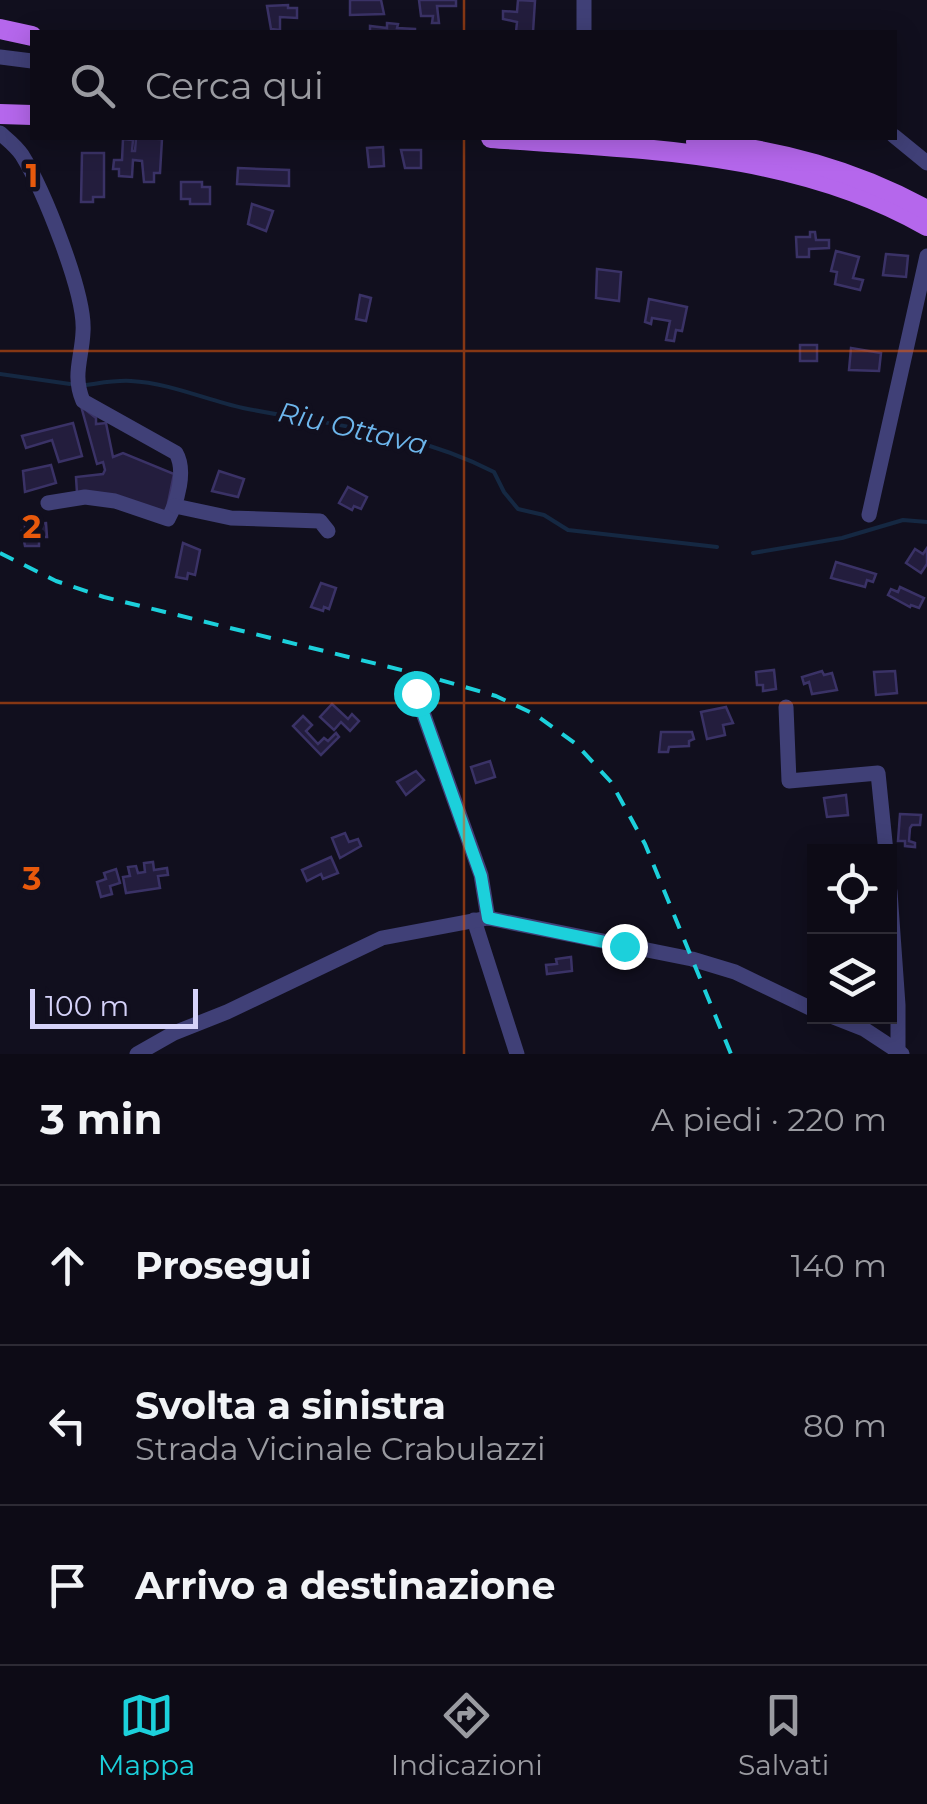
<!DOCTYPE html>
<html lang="it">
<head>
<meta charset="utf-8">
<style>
  :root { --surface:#0d0b16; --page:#1b1923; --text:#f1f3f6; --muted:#9a9ba1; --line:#2d2b35; --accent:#1cd0db }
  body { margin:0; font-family:Montserrat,sans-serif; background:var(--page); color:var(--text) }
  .controls { position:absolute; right:30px; bottom:30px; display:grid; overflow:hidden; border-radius:0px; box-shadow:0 5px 25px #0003 }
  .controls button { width:90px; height:90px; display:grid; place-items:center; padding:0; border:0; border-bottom:2px solid var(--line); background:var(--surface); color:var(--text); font:50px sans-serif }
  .scale { position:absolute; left:30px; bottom:25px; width:168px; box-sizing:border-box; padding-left:10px; border:5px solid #d5d2f9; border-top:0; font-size:28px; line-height:35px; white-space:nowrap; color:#d5d2f9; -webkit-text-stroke:8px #110f1e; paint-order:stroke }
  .stop { position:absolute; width:30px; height:30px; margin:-22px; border:8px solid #1cd0db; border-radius:50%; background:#fff }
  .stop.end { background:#1cd0db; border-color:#fff; box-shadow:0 2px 10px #0008 }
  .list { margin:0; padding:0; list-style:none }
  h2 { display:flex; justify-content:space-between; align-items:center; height:130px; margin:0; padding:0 40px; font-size:42px }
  h2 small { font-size:32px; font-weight:400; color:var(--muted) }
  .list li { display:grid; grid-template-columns:65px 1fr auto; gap:30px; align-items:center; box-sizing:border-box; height:160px; padding:0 40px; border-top:2px solid var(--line) }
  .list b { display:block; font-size:38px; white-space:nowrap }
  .list p { margin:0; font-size:32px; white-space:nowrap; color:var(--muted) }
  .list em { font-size:32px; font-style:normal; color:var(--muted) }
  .icon { flex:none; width:55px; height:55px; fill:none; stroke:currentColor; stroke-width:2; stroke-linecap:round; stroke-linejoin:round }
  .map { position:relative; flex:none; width:927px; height:1054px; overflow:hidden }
  .search { position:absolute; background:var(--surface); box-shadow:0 5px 25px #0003; left:30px; right:30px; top:30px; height:110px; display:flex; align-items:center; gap:25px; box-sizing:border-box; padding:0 35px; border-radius:0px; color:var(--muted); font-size:38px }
  .sheet { height:610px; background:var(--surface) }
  nav { display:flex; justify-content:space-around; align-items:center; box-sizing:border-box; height:140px; border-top:2px solid var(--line); background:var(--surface); font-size:28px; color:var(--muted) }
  nav a { display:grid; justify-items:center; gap:5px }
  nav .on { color:var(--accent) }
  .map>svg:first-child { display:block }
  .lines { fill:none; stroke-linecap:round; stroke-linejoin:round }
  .stream { stroke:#152842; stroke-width:4 }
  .building { fill:#231d3d; stroke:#3a3266; stroke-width:2.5 }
  .minor { stroke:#404077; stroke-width:15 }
  .major { stroke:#b567ec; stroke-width:20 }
  .rail { stroke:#1cd0db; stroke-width:4; stroke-dasharray:15 12; stroke-linecap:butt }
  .route { stroke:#1cd0db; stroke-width:12 }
  .grid { fill:none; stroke:#e8590c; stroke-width:2.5; stroke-opacity:0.55 }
  .labels { text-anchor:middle; stroke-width:9; stroke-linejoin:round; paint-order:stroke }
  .water-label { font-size:28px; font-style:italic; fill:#6db6ec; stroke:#110f1e }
  .grid-label { font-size:32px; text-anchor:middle; font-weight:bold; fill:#e8590c; stroke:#110f1e; stroke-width:9; stroke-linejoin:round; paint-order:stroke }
</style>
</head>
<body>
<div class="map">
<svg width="927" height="1054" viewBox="0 0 927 1054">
  <rect width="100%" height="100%" fill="#110f1e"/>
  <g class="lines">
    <g class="stream">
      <path d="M 0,374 L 70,384"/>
      <path d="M 86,385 C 101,383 116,380 131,381 C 170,383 206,400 243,408 C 332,426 412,430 494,472 L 504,492 L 518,509 L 544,515 L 568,530 L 717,547"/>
      <path d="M 753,553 L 842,538 L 903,520 L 927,522"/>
    </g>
  </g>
  <g class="building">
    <path d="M 350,0 L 381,0 L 384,14 L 350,15 Z"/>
    <path d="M 419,0 L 456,0 L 456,6 L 437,6 L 439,23 L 432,23 L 433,16 L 421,16 Z"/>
    <path d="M 518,0 L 535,1 L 533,32 L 516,32 L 517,22 L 503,19 L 503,11 L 517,12 Z"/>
    <path d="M 288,5 L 288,8 L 297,8 L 297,18 L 280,17 L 280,30 L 271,29 L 267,6 Z"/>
    <path d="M 387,23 L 398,24 L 397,28 L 415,29 L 415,32 L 370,32 L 370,26 L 387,28 Z"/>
    <path d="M 136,138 L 162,139 L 160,173 L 154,173 L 154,182 L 144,182 L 142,161 L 133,160 L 132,177 L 119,176 L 119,169 L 113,169 L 114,160 L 122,160 L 123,139 L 133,140 L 132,151 L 135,151 Z"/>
    <path d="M 383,147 L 384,166 L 369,167 L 367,148 Z"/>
    <path d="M 401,150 L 421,150 L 421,168 L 405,168 Z"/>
    <path d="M 82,153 L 104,153 L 104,197 L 93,197 L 93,202 L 81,202 Z"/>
    <path d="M 238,168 L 289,170 L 289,186 L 237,184 Z"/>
    <path d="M 181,182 L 202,182 L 202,187 L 210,187 L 210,204 L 190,204 L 190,199 L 181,199 Z"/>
    <path d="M 252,204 L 273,211 L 266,231 L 248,224 Z"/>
    <path d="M 810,232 L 815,232 L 816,240 L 829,240 L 829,248 L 809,249 L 809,257 L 797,257 L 796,237 L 810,237 Z"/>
    <path d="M 836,251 L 859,257 L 853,278 L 863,280 L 860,290 L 835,284 L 837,272 L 831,271 Z"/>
    <path d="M 886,254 L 908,256 L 906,277 L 883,275 Z"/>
    <path d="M 597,269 L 621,272 L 619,301 L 596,298 Z"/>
    <path d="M 360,295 L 371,298 L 366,321 L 356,319 Z"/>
    <path d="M 649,299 L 687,307 L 682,331 L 676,330 L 674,341 L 666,340 L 670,321 L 652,318 L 651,324 L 645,322 Z"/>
    <rect x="800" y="345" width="17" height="16"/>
    <path d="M 851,348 L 881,353 L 879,371 L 849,370 Z"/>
    <path d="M 81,406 L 96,418 L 96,424 L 106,423 L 113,457 L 123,453 L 174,474 L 166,513 L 77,493 L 76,477 L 103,474 L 105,470 L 103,462 L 97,464 Z"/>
    <path d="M 73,423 L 82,456 L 59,462 L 52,440 L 26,448 L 22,436 Z"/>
    <path d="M 51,465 L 56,483 L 25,492 L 23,471 Z"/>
    <path d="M 219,471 L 244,479 L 238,497 L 212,491 Z"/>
    <path d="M 348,487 L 367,497 L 361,509 L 354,506 L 352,510 L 339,503 Z"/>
    <path d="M 46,523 L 47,537 L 39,537 L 39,546 L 25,546 L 22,531 L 25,531 L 25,524 Z"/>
    <path d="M 183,543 L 200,550 L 195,575 L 188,573 L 187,579 L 176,577 Z"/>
    <path d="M 927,548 L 927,564 L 921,573 L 906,563 L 915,549 L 923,554 Z"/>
    <path d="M 836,562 L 876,574 L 873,582 L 867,580 L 865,587 L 831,578 Z"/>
    <path d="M 321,583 L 336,588 L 329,609 L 324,607 L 323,611 L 311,607 Z"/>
    <path d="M 900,587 L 924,598 L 919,608 L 911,605 L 910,607 L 888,595 L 891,589 L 898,592 Z"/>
    <path d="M 774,670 L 776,689 L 763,691 L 763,685 L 757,685 L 756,672 Z"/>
    <path d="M 822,671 L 824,675 L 832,673 L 837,690 L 812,694 L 809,682 L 804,684 L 802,677 Z"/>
    <path d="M 895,671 L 897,693 L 876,695 L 874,672 Z"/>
    <path d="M 332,704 L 348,719 L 352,714 L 359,721 L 350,731 L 341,722 L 334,730 L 320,717 Z"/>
    <path d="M 726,707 L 733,723 L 723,725 L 725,735 L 707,739 L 701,712 Z"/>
    <path d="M 303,716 L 312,725 L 306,731 L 318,744 L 324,738 L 328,741 L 336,733 L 339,737 L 321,755 L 293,726 Z"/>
    <path d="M 661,732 L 692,732 L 694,739 L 689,741 L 689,746 L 669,747 L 668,752 L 659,752 Z"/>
    <path d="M 490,761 L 495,777 L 476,783 L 471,767 Z"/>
    <path d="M 416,771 L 424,780 L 406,795 L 397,782 Z"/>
    <path d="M 846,795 L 848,815 L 827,817 L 824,798 Z"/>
    <path d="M 900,814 L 921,815 L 920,825 L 912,825 L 910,828 L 909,841 L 915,843 L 915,847 L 905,846 L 905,841 L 898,841 Z"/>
    <path d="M 345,833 L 349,842 L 358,839 L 361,846 L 340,858 L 332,838 Z"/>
    <path d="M 331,857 L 338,873 L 323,879 L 321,874 L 307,881 L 302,870 Z"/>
    <path d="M 153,862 L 154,870 L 167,868 L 168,875 L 158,876 L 160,888 L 126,893 L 123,877 L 130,876 L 128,867 L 136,866 L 138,873 L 145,872 L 144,863 Z"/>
    <path d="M 116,869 L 120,883 L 110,886 L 112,894 L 101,897 L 97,882 L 106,879 L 104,873 Z"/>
    <path d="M 571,957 L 572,971 L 547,974 L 546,965 L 557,964 L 556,959 Z"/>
  </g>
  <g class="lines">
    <g class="minor">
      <path d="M 584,0 L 584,32"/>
      <path d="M 0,57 L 32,61"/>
      <path d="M 0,133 C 8,140 16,146 22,155 C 43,189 86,294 83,332 C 82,358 72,375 83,401 L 176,453 C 186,470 178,501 168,519 L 115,501 L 85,497 L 48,503"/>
      <path d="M 894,136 L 927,163"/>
      <path d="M 175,506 L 231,518 L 320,521 L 328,531"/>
      <path d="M 869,515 L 927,256"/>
      <path d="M 416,693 L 481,875 L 488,918"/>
      <path d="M 786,707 L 789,781 L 878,773 L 886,852"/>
      <path d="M 890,892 L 898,1005 L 898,1051"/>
      <path d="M 474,920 L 517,1054"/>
      <path d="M 831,1016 L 864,1029 L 902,1054"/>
      <path d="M 137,1054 L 174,1033 L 227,1012 L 382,938 L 488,918 L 692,959 L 735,972 L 814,1010"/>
    </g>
    <g class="major">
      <path d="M 0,29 L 32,36"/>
      <path d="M 0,114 L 32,115"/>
      <path d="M 491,138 C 640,149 794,150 927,226"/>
      <path d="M 696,142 C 779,150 854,170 927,210"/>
    </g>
    <path class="rail" d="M 0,553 L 56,581 L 104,597 L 430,677 L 496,696 L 536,715 L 576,744 L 611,782 L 645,844 L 731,1054"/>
  </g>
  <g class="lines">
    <path class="route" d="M 416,693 L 481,876 L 488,918 L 624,946"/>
  </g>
  <path class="grid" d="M 464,0 L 464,32M 464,138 L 464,1054M 0,351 L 927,351M 0,703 L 927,703"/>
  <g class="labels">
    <g class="water-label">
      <text transform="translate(353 428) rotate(13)" y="10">Riu Ottava</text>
    </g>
  </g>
  <g class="grid-label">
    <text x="32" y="187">1</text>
    <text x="32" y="538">2</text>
    <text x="32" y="890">3</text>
  </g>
</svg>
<div class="controls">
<button><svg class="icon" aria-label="locate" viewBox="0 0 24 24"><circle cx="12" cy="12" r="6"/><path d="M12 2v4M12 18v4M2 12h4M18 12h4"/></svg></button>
<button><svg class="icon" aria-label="layers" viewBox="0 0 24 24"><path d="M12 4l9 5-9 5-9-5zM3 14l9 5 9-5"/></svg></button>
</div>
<div class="scale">100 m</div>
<div class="stop" style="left:416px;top:693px"></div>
<div class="stop end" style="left:624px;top:946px"></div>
<div class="search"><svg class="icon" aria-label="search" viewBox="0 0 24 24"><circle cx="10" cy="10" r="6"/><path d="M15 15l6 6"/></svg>Cerca qui</div>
</div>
<section class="sheet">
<h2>3 min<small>A piedi · 220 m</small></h2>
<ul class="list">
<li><svg class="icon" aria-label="ahead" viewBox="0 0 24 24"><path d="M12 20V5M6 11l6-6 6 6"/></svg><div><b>Prosegui</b></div><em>140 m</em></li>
<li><svg class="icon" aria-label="left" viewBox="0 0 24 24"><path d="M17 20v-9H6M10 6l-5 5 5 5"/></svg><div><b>Svolta a sinistra</b><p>Strada Vicinale Crabulazzi</p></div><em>80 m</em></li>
<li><svg class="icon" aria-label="arrive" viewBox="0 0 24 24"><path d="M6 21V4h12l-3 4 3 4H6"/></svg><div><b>Arrivo a destinazione</b></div></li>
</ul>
</section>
<nav>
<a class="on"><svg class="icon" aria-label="map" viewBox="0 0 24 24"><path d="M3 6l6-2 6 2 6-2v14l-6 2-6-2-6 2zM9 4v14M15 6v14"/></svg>Mappa</a>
<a><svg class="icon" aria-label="directions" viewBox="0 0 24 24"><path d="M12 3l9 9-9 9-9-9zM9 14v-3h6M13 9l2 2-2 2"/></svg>Indicazioni</a>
<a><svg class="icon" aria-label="saved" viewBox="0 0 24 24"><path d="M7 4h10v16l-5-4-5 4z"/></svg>Salvati</a>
</nav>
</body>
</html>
